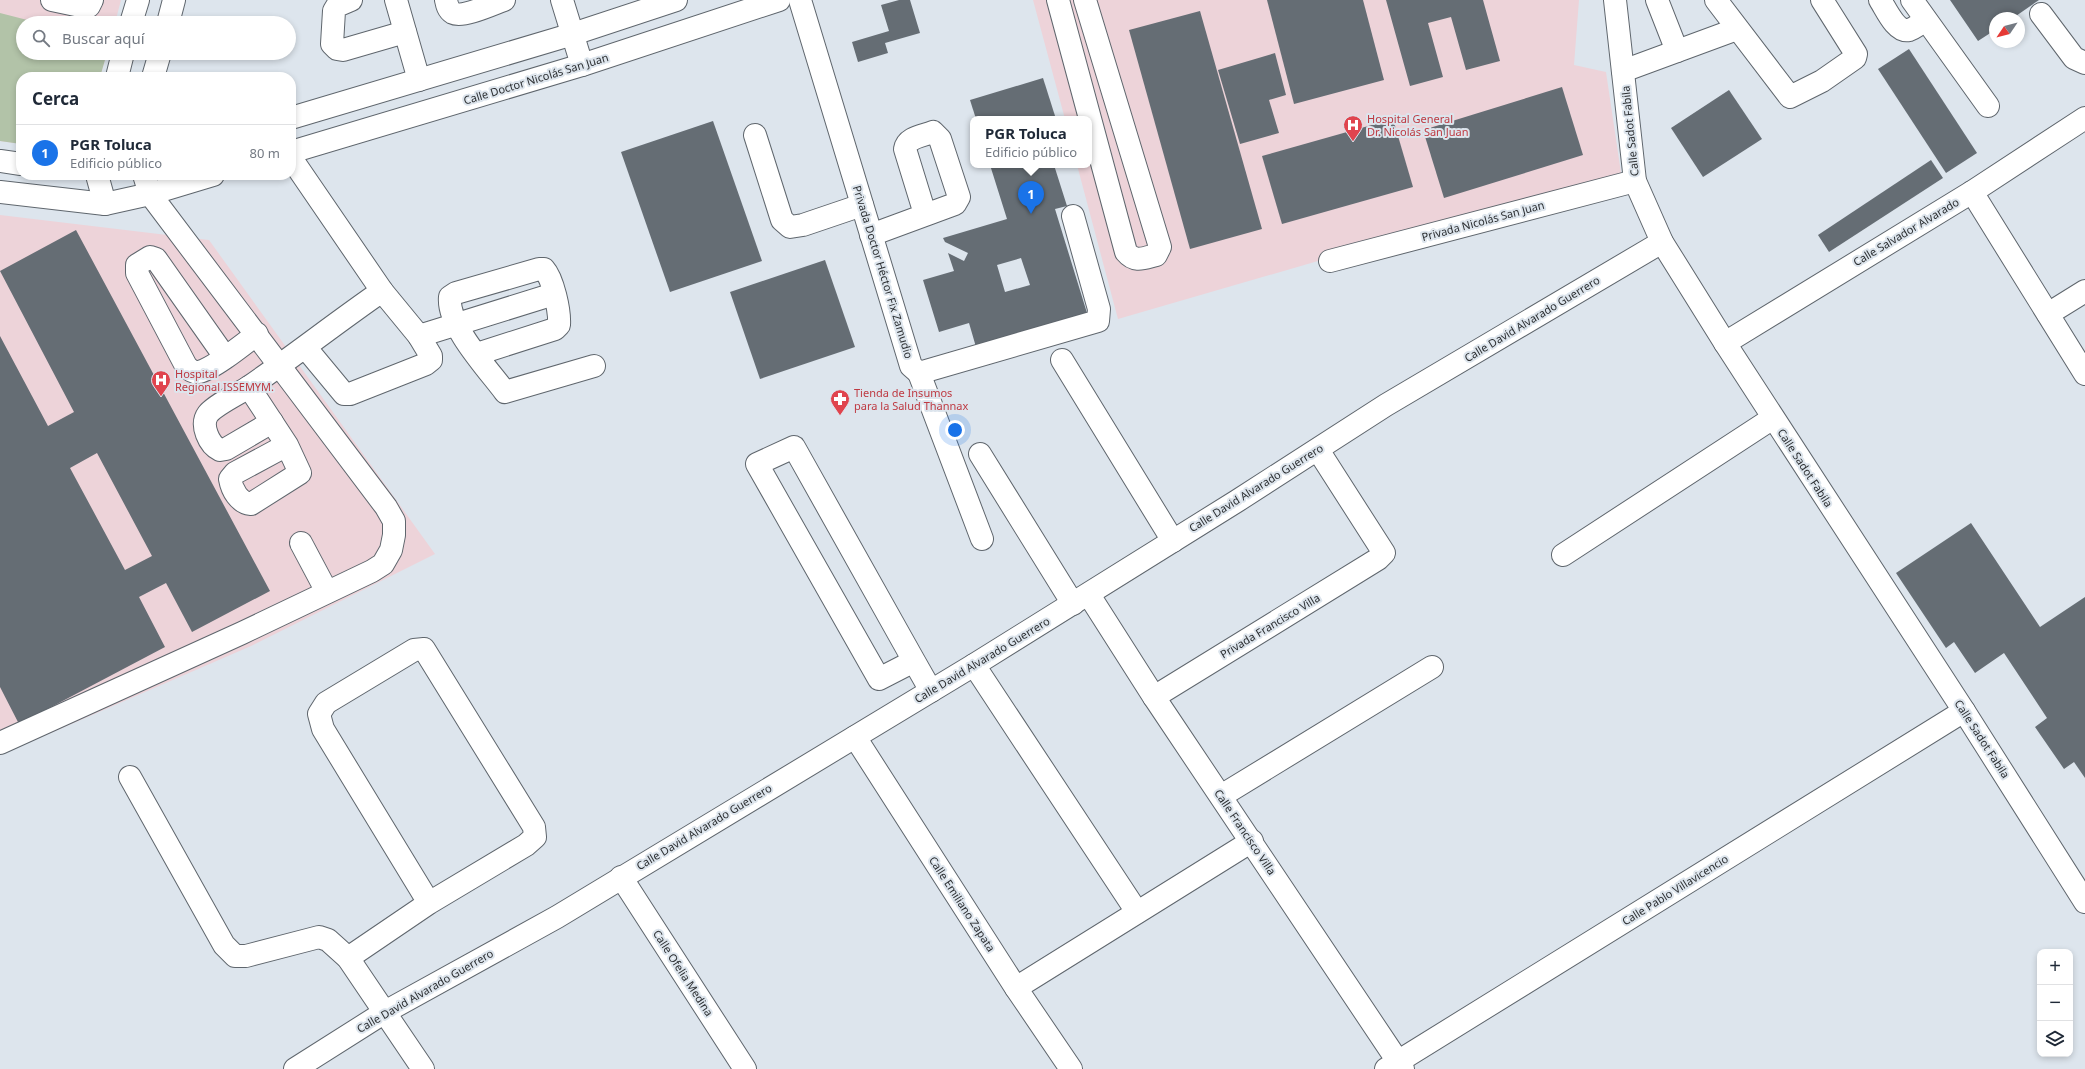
<!DOCTYPE html>
<html lang="es">
<head>
<meta charset="utf-8">
<style>
  :root { --surface:#fff; --page:#f6f6f7; --text:#1f2937; --muted:#747a83; --line:#e0e1e3; --accent:#1a73e8 }
  body { margin:0; font-family:"Noto Sans",sans-serif; background:var(--page); color:var(--text) }
  .controls { position:absolute; right:12px; bottom:12px; display:grid; overflow:hidden; border-radius:8px; box-shadow:0 2px 6px #0003 }
  .controls button { width:36px; height:36px; display:grid; place-items:center; padding:0; border:0; border-bottom:1px solid var(--line); background:var(--surface); color:var(--text); font:20px sans-serif }
  .compass { position:absolute; left:1989px; top:12px; width:36px; height:36px; border-radius:50%; background:var(--surface); box-shadow:0 2px 6px #0003; rotate:235deg }
  .you { position:absolute; left:955px; top:430px; width:14px; height:14px; margin:-10px; border:3px solid #fff; border-radius:50%; background:#1a73e8; box-shadow:0 0 0 6px #1a73e833 }
  .badge { display:grid; place-items:center; width:26px; height:26px; border-radius:50%; background:var(--accent); color:#fff; font-size:13px; font-weight:700 }
  .pin { position:absolute; translate:-50% -33px; filter:drop-shadow(0 1px 2px #0008) }
  .pin::after { content:''; position:absolute; top:21px; width:14px; height:12px; background:inherit; clip-path:polygon(0 0,100% 0,50% 100%) }
  .popup { position:absolute; left:970px; top:116px; width:122px; height:52px; box-sizing:border-box; display:grid; place-content:center; border-radius:8px; background:var(--surface); filter:drop-shadow(0 1px 3px #0005); font-size:13px; white-space:nowrap; color:var(--muted) }
  .popup b { font-size:15px; color:var(--text) }
  .popup::after { content:''; position:absolute; left:50%; top:100%; margin-left:-8px; border:8px solid transparent; border-top-color:var(--surface) }
  .list { margin:0; padding:0; list-style:none }
  h2 { display:flex; justify-content:space-between; align-items:center; height:52px; margin:0; padding:0 16px; font-size:17px }
  h2 small { font-size:13px; font-weight:400; color:var(--muted) }
  .list li { display:grid; grid-template-columns:26px 1fr auto; gap:12px; align-items:center; box-sizing:border-box; height:56px; padding:0 16px; border-top:1px solid var(--line) }
  .list b { display:block; font-size:15px; white-space:nowrap }
  .list p { margin:0; font-size:13px; white-space:nowrap; color:var(--muted) }
  .list em { font-size:13px; font-style:normal; color:var(--muted) }
  .icon { flex:none; width:22px; height:22px; fill:none; stroke:currentColor; stroke-width:2; stroke-linecap:round; stroke-linejoin:round }
  .map { position:relative; flex:none; width:2085px; height:1069px; overflow:hidden }
  .search { position:absolute; background:var(--surface); box-shadow:0 2px 6px #0003; left:16px; top:16px; width:280px; height:44px; display:flex; align-items:center; gap:10px; box-sizing:border-box; padding:0 14px; border-radius:22px; color:var(--muted); font-size:15px }
  .panel { position:absolute; background:var(--surface); box-shadow:0 2px 6px #0003; left:16px; top:72px; width:280px; height:108px; border-radius:16px }
  .map>svg:first-child { display:block }
  .medical { fill:#edd3d9 }
  .green { fill:#b2c3a8 }
  .building { fill:#656d74; fill-rule:evenodd }
  .lines { fill:none; stroke-linecap:round; stroke-linejoin:round }
  .minor-casing { stroke:#5f666d; stroke-width:24 }
  .minor { stroke:#fff; stroke-width:22 }
  .labels { text-anchor:middle; stroke-width:4; stroke-linejoin:round; paint-order:stroke }
  .street-label { font-size:11px; fill:#2c2f32; stroke:#dde5ed }
  .health-label { font-size:11px; fill:#be3a42; stroke:#dde5ed; text-anchor:start }
</style>
</head>
<body>
<div class="map">
<svg width="2085" height="1069" viewBox="0 0 2085 1069">
  <rect width="100%" height="100%" fill="#dde5ed"/>
  <g class="medical">
    <path d="M 0,0 L 121,0 L 115,23 L 23,23 L 23,53 L 107,53 L 100,77 L 21,77 L 21,144 L 0,141 Z"/>
    <path d="M 1033,0 L 1579,0 L 1574,65 L 1606,72 L 1621,173 L 1118,319 L 1077,165 L 1089,165 L 1089,119 L 1065,119 Z"/>
    <path d="M 0,215 L 209,240 L 435,554 L 251,646 L 0,755 Z"/>
  </g>
  <path class="green" d="M 0,13 L 39,23 L 23,23 L 23,53 L 107,53 L 100,77 L 21,77 L 21,144 L 0,141 Z"/>
  <g class="building">
    <path d="M 899,0 L 910,0 L 920,33 L 885,43 L 888,53 L 858,62 L 852,42 L 889,31 L 881,5 Z"/>
    <path d="M 1267,0 L 1363,0 L 1384,80 L 1294,104 Z"/>
    <path d="M 1386,0 L 1483,0 L 1500,61 L 1466,70 L 1451,17 L 1428,23 L 1443,77 L 1410,86 Z"/>
    <path d="M 1950,0 L 2039,0 L 2013,18 L 1995,18 L 1995,30 L 1978,41 Z"/>
    <path d="M 1200,11 L 1262,229 L 1190,249 L 1129,30 Z"/>
    <path d="M 1909,49 L 1977,153 L 1946,173 L 1878,69 Z"/>
    <path d="M 1275,53 L 1286,95 L 1269,100 L 1279,133 L 1240,144 L 1218,70 Z"/>
    <path d="M 1043,78 L 1056,119 L 976,119 L 970,100 Z"/>
    <path d="M 1562,87 L 1583,155 L 1444,198 L 1423,130 Z"/>
    <path d="M 1729,90 L 1762,139 L 1703,177 L 1671,128 Z"/>
    <path d="M 1393,119 L 1413,187 L 1282,224 L 1262,156 Z"/>
    <path d="M 713,121 L 762,261 L 670,292 L 621,152 Z"/>
    <path d="M 1931,160 L 1943,178 L 1829,252 L 1818,235 Z"/>
    <path d="M 990,165 L 1054,165 L 1067,206 L 1055,209 L 1087,313 L 976,347 L 969,323 L 939,332 L 923,280 L 954,271 L 948,253 L 964,261 L 968,253 L 945,242 L 943,238 L 1007,219 ZM 1021,258 L 1030,285 L 1005,292 L 997,265 Z"/>
    <path d="M 76,230 L 270,591 L 192,632 L 166,583 L 139,597 L 165,647 L 19,724 L 0,687 L 0,336 L 48,426 L 74,412 L 0,271 ZM 97,453 L 152,556 L 125,570 L 70,468 Z"/>
    <path d="M 825,260 L 855,347 L 760,379 L 730,292 Z"/>
    <path d="M 1971,523 L 2040,627 L 2085,597 L 2085,778 L 2074,762 L 2064,769 L 2035,727 L 2047,718 L 2004,653 L 1975,673 L 1954,642 L 1946,648 L 1896,573 Z"/>
  </g>
  <g class="lines">
    <defs>
      <g id="minor">
        <path d="M 52,0 L 85,7 L 89,6 L 92,0"/>
        <path d="M 351,0 L 337,6 L 334,11 L 332,44 L 337,49 L 343,50 L 405,32"/>
        <path d="M 396,0 L 419,80"/>
        <path d="M 446,0 C 447,5 448,10 453,13 C 463,18 493,4 504,0"/>
        <path d="M 562,0 L 582,65"/>
        <path d="M 800,0 L 908,356 L 911,366 L 919,373 L 1098,321 L 1099,309 L 1073,216"/>
        <path d="M 1058,0 L 1126,252 C 1135,263 1144,258 1156,255 L 1160,247 L 1085,0"/>
        <path d="M 1615,0 L 1635,181 L 1662,242 L 1725,343 L 1964,711 L 2085,902"/>
        <path d="M 1657,0 L 1677,51"/>
        <path d="M 1716,0 L 1790,97 L 1822,81 L 1855,58 L 1856,54 L 1822,0"/>
        <path d="M 1880,0 C 1886,9 1896,33 1909,30 C 1915,28 1921,23 1925,19"/>
        <path d="M 1912,0 L 1988,106"/>
        <path d="M 2041,14 L 2074,58 L 2085,63"/>
        <path d="M 131,23 L 138,0"/>
        <path d="M 168,23 L 174,0"/>
        <path d="M 1623,71 L 1737,29"/>
        <path d="M 117,77 L 123,53"/>
        <path d="M 153,77 L 160,53"/>
        <path d="M 291,118 L 573,34 L 676,0"/>
        <path d="M 755,135 L 782,220 L 790,227 L 803,225 L 862,205"/>
        <path d="M 291,152 L 582,65 L 779,0"/>
        <path d="M 291,158 L 382,291"/>
        <path d="M 0,161 L 21,164"/>
        <path d="M 97,175 L 105,204"/>
        <path d="M 0,192 L 105,204 L 150,194 L 213,175"/>
        <path d="M 1972,192 L 2085,374"/>
        <path d="M 871,235 L 955,204 L 959,197 L 940,139 L 933,132 C 923,136 907,137 905,149 L 925,214"/>
        <path d="M 1330,261 L 1635,181"/>
        <path d="M 2048,314 L 2085,291"/>
        <path d="M 419,336 L 554,294"/>
        <path d="M 1725,343 L 1972,192 L 2085,118"/>
        <path d="M 477,354 L 555,329 L 559,325 C 560,311 553,279 544,269 L 539,269 L 456,293 L 450,297 C 447,326 488,369 505,392 L 594,366"/>
        <path d="M 225,357 L 156,259 L 150,257 L 137,265 L 137,273 L 186,366 C 190,370 193,373 199,372 C 213,369 244,344 257,334"/>
        <path d="M 1062,360 L 1173,541"/>
        <path d="M 919,373 L 982,539"/>
        <path d="M 249,387 L 287,445 L 300,473 L 251,504 C 239,503 232,490 230,479 L 235,473 L 287,445"/>
        <path d="M 272,422 L 226,449 L 220,450 C 209,445 200,425 208,414 C 215,405 238,394 249,387 C 294,356 337,322 382,291 L 419,336 L 431,356 L 431,360 L 426,364 L 350,394 L 344,394 L 305,347"/>
        <path d="M 980,454 L 1073,604"/>
        <path d="M 301,543 L 327,592"/>
        <path d="M 1563,555 L 1773,418"/>
        <path d="M 1089,595 L 1154,697 L 1403,1069"/>
        <path d="M 914,661 L 879,679 L 757,464 L 794,447 L 914,661 L 931,691"/>
        <path d="M 974,665 L 1137,912"/>
        <path d="M 1154,697 L 1378,559 L 1384,553 L 1318,450"/>
        <path d="M 855,737 L 1016,988 L 1071,1069"/>
        <path d="M 0,743 L 242,633 L 372,571 L 383,564 L 391,550 L 394,535 L 394,521 L 386,507 L 150,194 L 144,175"/>
        <path d="M 130,777 L 224,945 L 235,956 L 246,956 L 319,937 L 328,940 L 348,958 L 423,1069"/>
        <path d="M 1221,796 L 1432,667"/>
        <path d="M 621,877 L 745,1069"/>
        <path d="M 348,958 L 429,903 L 526,845 L 535,837 L 534,827 L 424,649 L 414,650 L 326,703 L 319,714 L 323,729 L 429,903"/>
        <path d="M 1016,988 L 1252,841"/>
        <path d="M 295,1069 L 385,1012 L 557,917 L 974,665 L 1237,501 L 1386,405 L 1662,242"/>
        <path d="M 1386,1069 L 1964,711"/>
      </g>
    </defs>
    <use href="#minor" class="minor-casing"/>
    <use href="#minor" class="minor"/>
  </g>
  <defs>
    <symbol id="hospital-pin" viewBox="-11 -11 22 30"><path d="M0 17L-7.5 6A9.5 9.5 0 1 1 7.5 6Z" fill="#e0444e" stroke="#dde5ed"/><path d="M-5-5h3v3.5h4V-5h3V5h-3V1.5h-4V5h-3Z" fill="#fff"/></symbol>
    <symbol id="pharmacy-pin" viewBox="-11 -11 22 30"><path d="M0 17L-7.5 6A9.5 9.5 0 1 1 7.5 6Z" fill="#e0444e" stroke="#dde5ed"/><path d="M-2-6h4v4h4v4h-4v4h-4v-4h-4v-4h4Z" fill="#fff"/></symbol>
  </defs>
  <g fill-rule="evenodd">
    <use href="#hospital-pin" x="1342" y="114" width="22" height="30"/>
    <use href="#hospital-pin" x="150" y="369" width="22" height="30"/>
    <use href="#pharmacy-pin" x="829" y="388" width="22" height="30"/>
  </g>
  <g class="labels">
    <g class="street-label">
      <text transform="translate(536 79) rotate(-17)" y="4">Calle Doctor Nicolás San Juan</text>
      <text transform="translate(1630 131) rotate(-96)" y="4">Calle Sadot Fabila</text>
      <text transform="translate(1483 221) rotate(-15)" y="4">Privada Nicolás San Juan</text>
      <text transform="translate(1906 232) rotate(-31)" y="4">Calle Salvador Alvarado</text>
      <text transform="translate(883 272) rotate(73)" y="4">Privada Doctor Héctor Fix Zamudio</text>
      <text transform="translate(1532 319) rotate(-31)" y="4">Calle David Alvarado Guerrero</text>
      <text transform="translate(1805 468) rotate(57)" y="4">Calle Sadot Fabila</text>
      <text transform="translate(1256 488) rotate(-32)" y="4">Calle David Alvarado Guerrero</text>
      <text transform="translate(1270 626) rotate(-31)" y="4">Privada Francisco Villa</text>
      <text transform="translate(982 660) rotate(-31)" y="4">Calle David Alvarado Guerrero</text>
      <text transform="translate(1982 739) rotate(57)" y="4">Calle Sadot Fabila</text>
      <text transform="translate(704 827) rotate(-31)" y="4">Calle David Alvarado Guerrero</text>
      <text transform="translate(1245 832) rotate(56)" y="4">Calle Francisco Villa</text>
      <text transform="translate(1675 890) rotate(-32)" y="4">Calle Pablo Villavicencio</text>
      <text transform="translate(962 904) rotate(57)" y="4">Calle Emiliano Zapata</text>
      <text transform="translate(683 973) rotate(57)" y="4">Calle Ofelia Medina</text>
      <text transform="translate(425 991) rotate(-30)" y="4">Calle David Alvarado Guerrero</text>
    </g>
    <g class="health-label">
      <text x="1367" y="123">Hospital General<tspan x="1367" dy="13">Dr. Nicolás San Juan</tspan></text>
      <text x="175" y="378">Hospital<tspan x="175" dy="13">Regional ISSEMYM.</tspan></text>
      <text x="854" y="397">Tienda de Insumos<tspan x="854" dy="13">para la Salud Thannax</tspan></text>
    </g>
  </g>
</svg>
<div class="controls">
<button>+</button>
<button>−</button>
<button><svg class="icon" aria-label="layers" viewBox="0 0 24 24"><path d="M12 4l9 5-9 5-9-5zM3 14l9 5 9-5"/></svg></button>
</div>
<svg class="compass" viewBox="-18 -18 36 36"><path d="M0-13l5 13h-10z" fill="#e53935"/><path d="M0 13l5-13h-10z" fill="#747a83"/></svg>
<div class="you"></div>
<div class="pin badge" style="left:1031px;top:214px">1</div>
<div class="popup"><b>PGR Toluca</b>Edificio público</div>
<div class="search"><svg class="icon" aria-label="search" viewBox="0 0 24 24"><circle cx="10" cy="10" r="6"/><path d="M15 15l6 6"/></svg>Buscar aquí</div>
<section class="panel">
<h2>Cerca<small></small></h2>
<ul class="list">
<li><span class="badge">1</span><div><b>PGR Toluca</b><p>Edificio público</p></div><em>80 m</em></li>
</ul>
</section>
</div>
</body>
</html>
